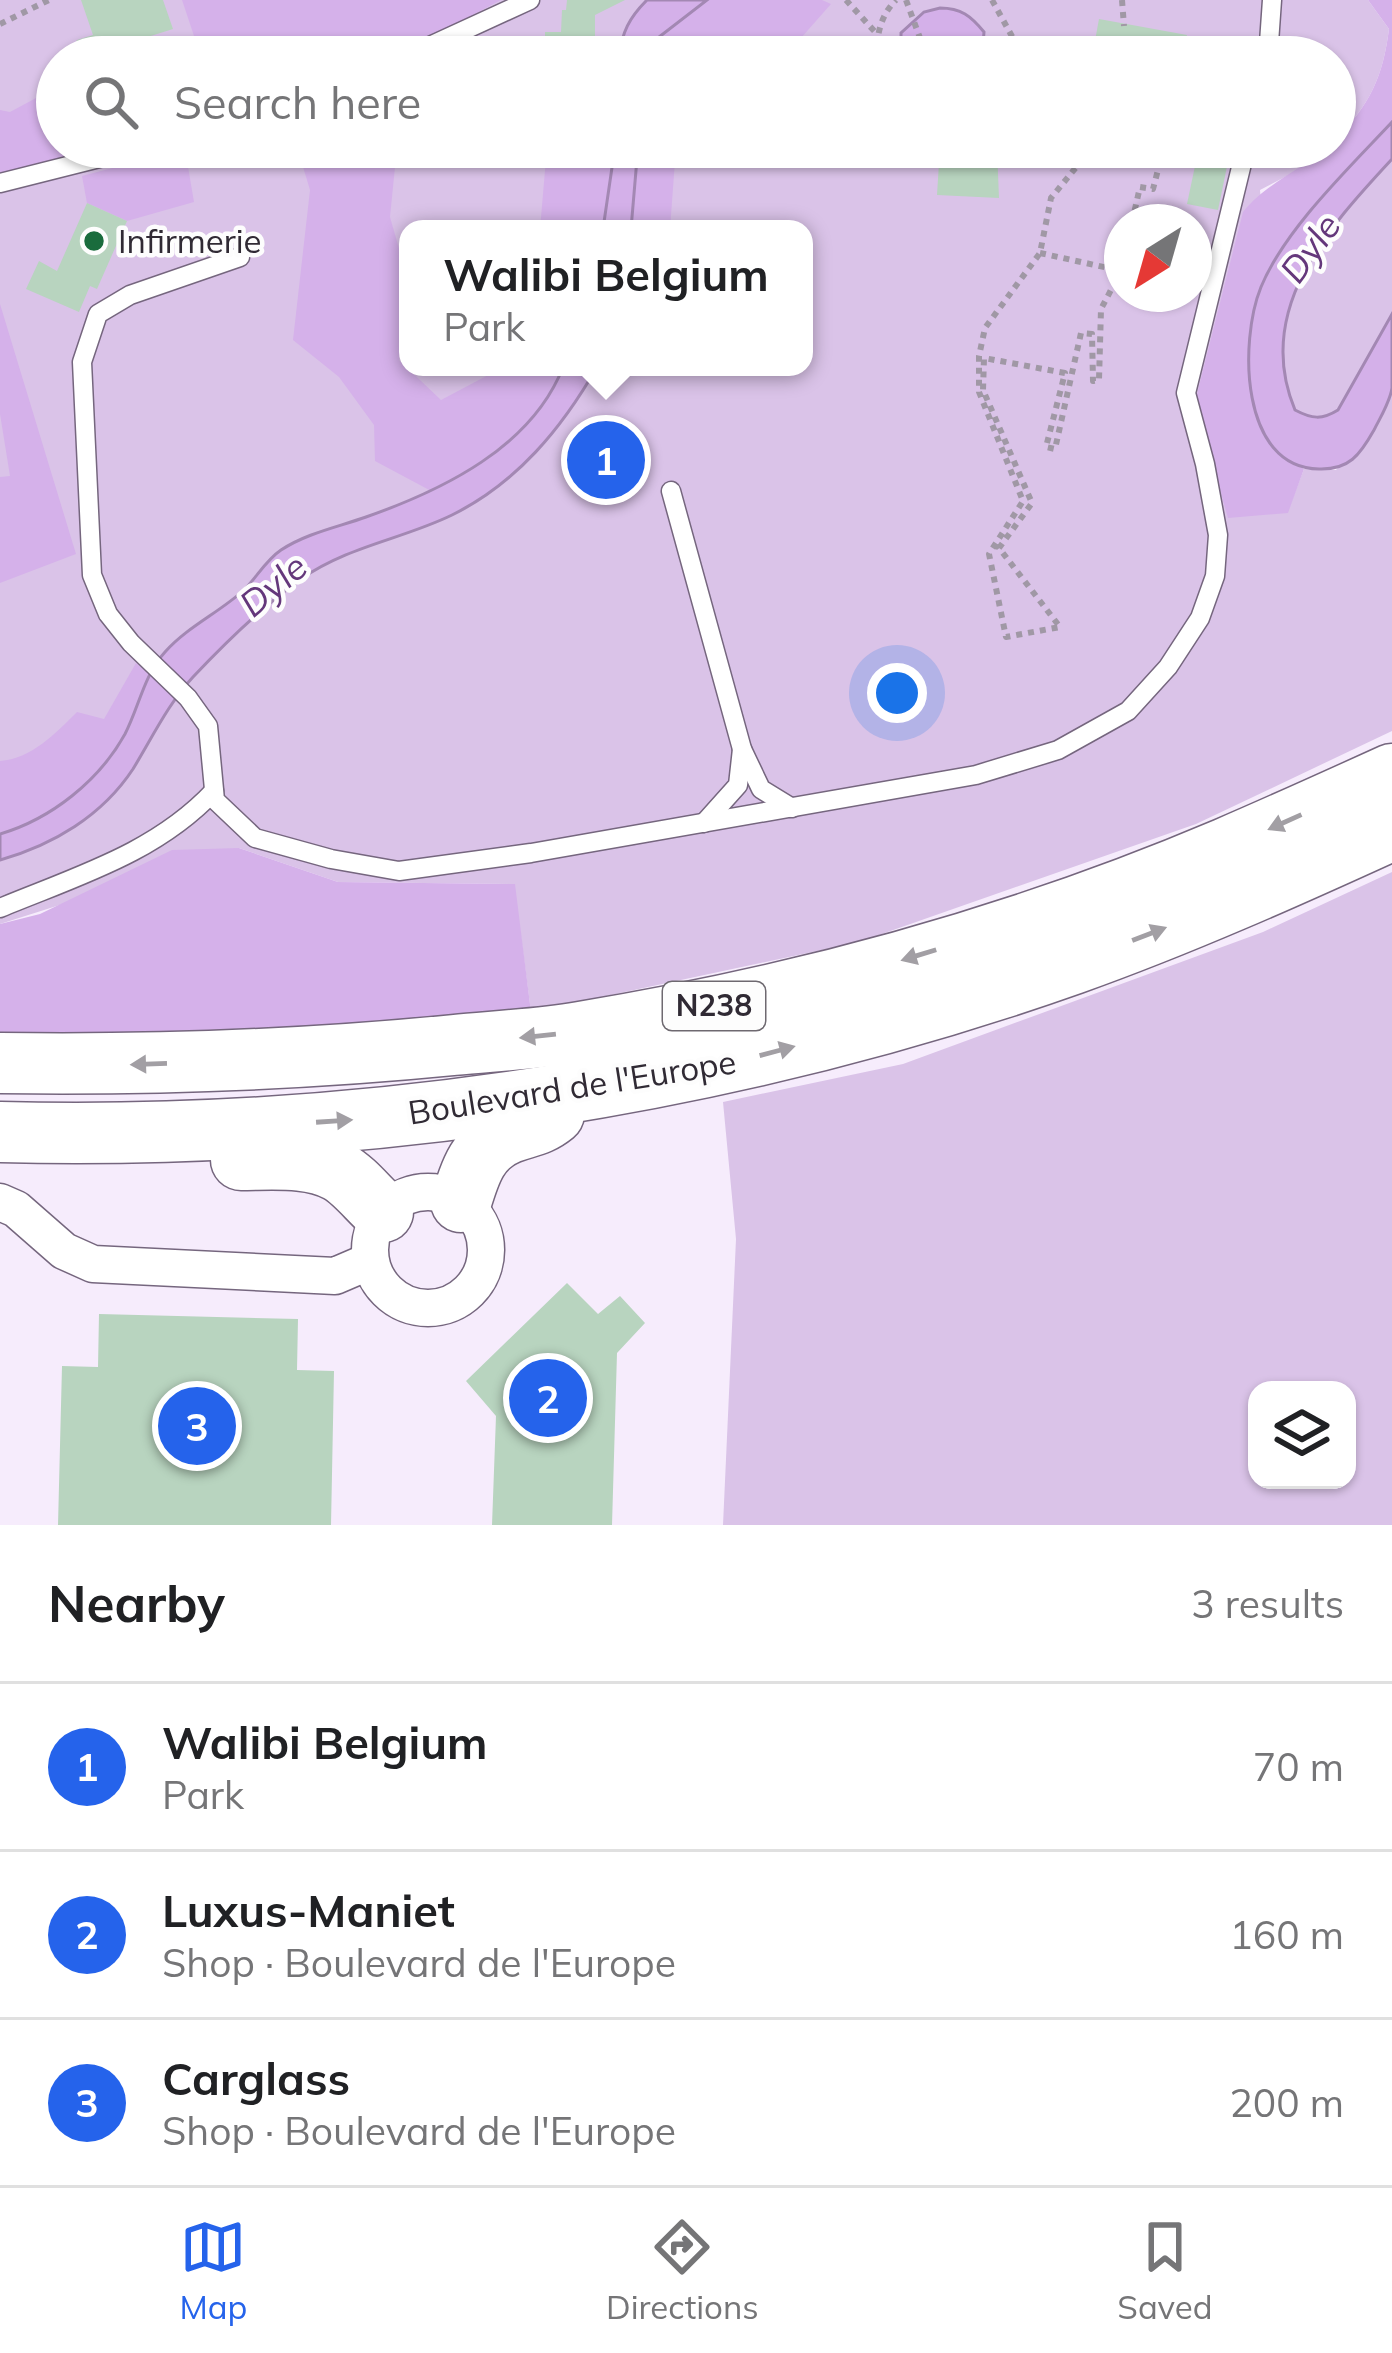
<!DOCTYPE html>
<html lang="en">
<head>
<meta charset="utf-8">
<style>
  :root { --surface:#fff; --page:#f6f6f6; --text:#202124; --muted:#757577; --line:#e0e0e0; --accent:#2563eb }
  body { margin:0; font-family:Mulish,sans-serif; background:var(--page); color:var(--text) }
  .controls { position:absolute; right:36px; bottom:36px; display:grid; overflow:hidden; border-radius:24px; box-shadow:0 3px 9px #0004 }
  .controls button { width:108px; height:108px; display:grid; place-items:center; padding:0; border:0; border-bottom:3px solid var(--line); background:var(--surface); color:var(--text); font:60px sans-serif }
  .compass { position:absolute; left:1104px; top:204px; width:108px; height:108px; border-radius:50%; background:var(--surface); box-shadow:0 3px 9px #0004; rotate:217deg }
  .you { position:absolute; left:897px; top:693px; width:42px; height:42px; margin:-30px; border:9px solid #fff; border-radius:50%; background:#1a73e8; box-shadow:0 0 0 18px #1a73e833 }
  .badge { display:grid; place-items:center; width:78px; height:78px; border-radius:50%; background:var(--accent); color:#fff; font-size:39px; font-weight:700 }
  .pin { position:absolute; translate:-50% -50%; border:6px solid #fff; box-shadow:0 3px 12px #0006 }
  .popup { position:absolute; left:399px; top:220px; width:414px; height:156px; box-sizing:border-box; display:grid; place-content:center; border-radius:24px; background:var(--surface); filter:drop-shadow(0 3px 9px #0005); font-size:39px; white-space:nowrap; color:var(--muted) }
  .popup b { font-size:45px; color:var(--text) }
  .popup::after { content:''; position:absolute; left:50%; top:100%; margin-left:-24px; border:24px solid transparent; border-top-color:var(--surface) }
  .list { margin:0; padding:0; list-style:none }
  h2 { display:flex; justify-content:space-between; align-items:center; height:156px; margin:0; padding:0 48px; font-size:51px }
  h2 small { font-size:39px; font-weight:400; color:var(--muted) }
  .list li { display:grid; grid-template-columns:78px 1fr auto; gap:36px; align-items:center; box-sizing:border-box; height:168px; padding:0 48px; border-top:3px solid var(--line) }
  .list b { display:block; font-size:45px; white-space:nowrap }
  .list p { margin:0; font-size:39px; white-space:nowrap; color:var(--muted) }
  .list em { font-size:39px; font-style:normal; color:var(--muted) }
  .icon { flex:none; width:66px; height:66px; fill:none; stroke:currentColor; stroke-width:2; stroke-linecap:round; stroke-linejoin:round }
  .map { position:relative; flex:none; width:1392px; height:1525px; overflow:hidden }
  .search { position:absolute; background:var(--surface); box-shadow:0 3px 9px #0004; left:36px; right:36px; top:36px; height:132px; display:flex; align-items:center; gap:30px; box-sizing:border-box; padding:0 42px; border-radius:66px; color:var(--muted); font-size:45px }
  .sheet { height:660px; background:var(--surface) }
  nav { display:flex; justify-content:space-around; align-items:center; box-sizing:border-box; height:168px; border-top:3px solid var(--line); background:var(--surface); font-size:33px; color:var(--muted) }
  nav a { display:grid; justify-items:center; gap:6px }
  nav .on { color:var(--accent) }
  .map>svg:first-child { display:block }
  .green { fill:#dac3e8; fill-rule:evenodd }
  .forest { fill:#d5b1ea }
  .water { fill:#d4b0e9; stroke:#a388b3; stroke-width:3 }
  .building { fill:#b8d4bf }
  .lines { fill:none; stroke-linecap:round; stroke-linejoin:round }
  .service-casing { stroke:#75667e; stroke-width:21 }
  .minor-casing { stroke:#75667e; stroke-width:39 }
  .trunk-casing { stroke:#75667e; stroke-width:63 }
  .path { stroke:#a098a5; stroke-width:6; stroke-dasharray:6 6; stroke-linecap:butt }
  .service { stroke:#fff; stroke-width:18 }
  .minor { stroke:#fff; stroke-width:36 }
  .trunk { stroke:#fff; stroke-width:60 }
  .oneway { fill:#a29fa4 }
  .poi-dot { fill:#1a6c3d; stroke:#fdfdfd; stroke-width:4.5 }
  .labels { text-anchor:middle; stroke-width:9; stroke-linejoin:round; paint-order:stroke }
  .shield { fill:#fdfdfd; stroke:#6e6970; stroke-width:3 }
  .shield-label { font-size:30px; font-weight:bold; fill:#302a34 }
  .poi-label { font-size:33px; fill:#302a34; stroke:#fdfdfd; text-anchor:start }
  .street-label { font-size:33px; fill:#302a34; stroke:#fdfdfd }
  .water-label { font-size:36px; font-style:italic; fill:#64377b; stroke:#fdfdfd }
</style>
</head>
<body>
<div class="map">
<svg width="1392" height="1525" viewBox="0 0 1392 1525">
  <rect width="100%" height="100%" fill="#f6ecfc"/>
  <g class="green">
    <path d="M 0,0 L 1368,0 L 1389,29 C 1383,76 1370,106 1335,139 L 1335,57 L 57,57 L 57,147 L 1326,147 L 1308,165 L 1260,190 L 1287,513 L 1304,469 L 1336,470 L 1377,423 L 1392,391 L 1392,731 L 1196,824 L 859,942 L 531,1012 L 514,884 L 338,882 L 239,848 L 0,924 ZM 1122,222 L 1194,222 L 1194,294 L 1122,294 ZM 408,229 L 804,229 L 804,367 L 408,367 Z"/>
    <path d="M 1392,159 L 1392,314 L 1338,410 C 1321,420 1312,419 1295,410 C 1254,309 1328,229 1392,159 Z"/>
    <path d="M 1392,872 L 1392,1525 L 723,1525 L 736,1239 L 723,1102 L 903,1064 L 1263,932 ZM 1257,1390 L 1347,1390 L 1347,1480 L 1257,1480 Z"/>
  </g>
  <g class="forest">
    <path d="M 182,0 L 501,0 L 393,57 L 201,57 Z"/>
    <path d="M 707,0 L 822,0 L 831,4 L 801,38 L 771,47 L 695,50 L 691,57 L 644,57 L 650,45 Z"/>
    <path d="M 1368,0 L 1392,0 L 1392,122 L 1291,238 L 1261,287 L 1276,453 L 1304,469 L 1288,513 L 1228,518 L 1195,402 L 1243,212 C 1266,183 1299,172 1326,147 L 1335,147 L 1335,139 C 1370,106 1383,76 1389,29 Z"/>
    <path d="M 51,90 L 57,94 L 57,147 L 115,147 L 0,177 L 0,110 L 10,112 Z"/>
    <path d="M 297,147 L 397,147 L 390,217 L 408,280 L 408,311 L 399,360 L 441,400 L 492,373 L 495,367 L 563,367 C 540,426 484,460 433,492 L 375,461 L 374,425 L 339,377 L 293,340 L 310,190 Z"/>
    <path d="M 547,147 L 615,147 L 603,229 L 540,229 Z"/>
    <path d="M 638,147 L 676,147 L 670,229 L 631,229 Z"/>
    <path d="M 185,149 L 194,202 L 127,221 L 87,203 L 82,176 Z"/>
    <path d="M 0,304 L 76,554 L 0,583 L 0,477 L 10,476 L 0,414 Z"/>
    <path d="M 136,663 L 150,675 C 139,694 135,717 123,736 C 97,782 51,819 0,834 L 0,761 C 31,759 56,733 77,712 L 104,719 Z"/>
    <path d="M 239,848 L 338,882 L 515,884 L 531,1012 L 294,1033 L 116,1037 L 0,1033 L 0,924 L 40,914 L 172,850 Z"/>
  </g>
  <g class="water">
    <path d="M 647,0 L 707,0 L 650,44 L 644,57 L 619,57 C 622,32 629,18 647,0 Z"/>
    <path d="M 940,8 C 961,8 971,16 984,32 L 982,57 L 901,57 L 901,33 L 924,12 Z"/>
    <path d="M 1392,122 L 1392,159 C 1328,228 1253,310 1295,410 C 1312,419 1322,420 1338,410 L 1392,314 C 1392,338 1392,365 1392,388 C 1390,402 1380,418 1374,430 C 1360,455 1349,470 1319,469 C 1240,468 1239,341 1261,287 C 1285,229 1349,168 1392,122 Z"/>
    <path d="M 615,147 L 638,147 L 631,229 L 603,229 Z"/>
    <path d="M 563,367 L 597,367 C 562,428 517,483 452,515 C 403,539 348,546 301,579 C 263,606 225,643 193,677 C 168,704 152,738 133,769 C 102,816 53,845 0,860 L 0,834 C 51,819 99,781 125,734 C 139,707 144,675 165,652 C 187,627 220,612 244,590 C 257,577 266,560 281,550 C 307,533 338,527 366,517 C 443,490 532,447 563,367 Z"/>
  </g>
  <g class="building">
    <path d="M 81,0 L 163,0 L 173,29 L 100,52 L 96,57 L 68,57 L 77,40 L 93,35 Z"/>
    <path d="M 567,0 L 625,0 L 595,15 L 595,57 L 545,57 L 545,32 L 561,32 L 562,10 L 566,10 Z"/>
    <path d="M 1099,19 L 1187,35 L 1182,57 L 1092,57 Z"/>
    <path d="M 940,147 L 997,149 L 999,198 L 937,195 Z"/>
    <path d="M 1199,147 L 1231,147 L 1218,210 L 1187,204 Z"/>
    <path d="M 87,203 L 127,221 L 97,289 L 90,286 L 79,312 L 26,289 L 39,261 L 57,271 Z"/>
    <path d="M 567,1283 L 598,1314 L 620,1296 L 645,1323 L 617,1353 L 612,1525 L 492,1525 L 496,1416 L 466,1381 Z"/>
    <path d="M 99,1314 L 298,1319 L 297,1370 L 334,1371 L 331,1525 L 58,1525 L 62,1366 L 98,1367 Z"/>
  </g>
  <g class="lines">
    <defs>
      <g id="service">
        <path d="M 406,57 L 530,0"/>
        <path d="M 1268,57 L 1272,0"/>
        <path d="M 0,183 L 143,147"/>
        <path d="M 240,257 L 130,295 L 98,314 L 82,362 L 92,575 L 108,614 L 131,643 L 188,698 L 208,726 L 215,800 L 255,838 L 331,859 L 399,871 L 531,853 L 976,775 L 1058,750 L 1128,711 L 1168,667 L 1200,618 L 1215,576 L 1218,535 L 1205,464 L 1186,393 L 1246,147"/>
        <path d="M 671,491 L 742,749 L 761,789 L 792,808"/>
        <path d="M 704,823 L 738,785 L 742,749"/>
        <path d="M 0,908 C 77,876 156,853 214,791"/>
      </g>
      <g id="minor">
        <circle cx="428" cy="1250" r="58"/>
        <path d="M 0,1202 L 16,1209 L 64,1251 L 93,1264 L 335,1276 L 370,1261"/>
      </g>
      <g id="trunk">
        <path d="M 0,1063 C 152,1065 303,1060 454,1045 C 496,1041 539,1039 580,1032 C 800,996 1021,935 1226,848 C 1282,824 1337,799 1392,774"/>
        <path d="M 0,1132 C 363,1141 731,1085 1073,964 C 1182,925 1287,878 1392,830"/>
        <path d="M 241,1160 C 272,1160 311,1156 339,1172 C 355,1181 369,1200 383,1212"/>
        <path d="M 461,1202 C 470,1172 478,1145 510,1133 C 528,1126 538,1127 554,1114"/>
      </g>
    </defs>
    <use href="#service" class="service-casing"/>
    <use href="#minor" class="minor-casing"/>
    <use href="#trunk" class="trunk-casing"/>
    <g class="path">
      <path d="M 846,0 L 876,33"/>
      <path d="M 906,0 L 927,57"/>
      <path d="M 992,0 L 1020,51 L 1017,57"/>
      <path d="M 1122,0 L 1124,26"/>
      <path d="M 0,24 L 49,0"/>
      <path d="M 1020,51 L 1083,56"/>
      <path d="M 876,57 C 877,35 880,16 896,0"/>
      <path d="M 972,147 L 972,148"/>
      <path d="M 1086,147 L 1082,160 L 1051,198 L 1040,253 L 985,328 L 979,356 L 979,392 L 1023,501 L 989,554 L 1006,637 L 1060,627 L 999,548 L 1032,503 L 983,390 L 984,358 L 1065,373 L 1046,447 L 1055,449 L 1081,333 L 1092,334 L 1093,381 L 1099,380 L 1101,309 L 1122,269"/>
      <path d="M 1084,153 L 1138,162 L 1142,147"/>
      <path d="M 1132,222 L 1140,187 L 1153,189 L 1164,147"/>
      <path d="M 1040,253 L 1122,271"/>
    </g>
    <use href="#service" class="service"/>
    <use href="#minor" class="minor"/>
    <use href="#trunk" class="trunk"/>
  </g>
  <defs><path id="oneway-solid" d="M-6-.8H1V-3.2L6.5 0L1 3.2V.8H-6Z" transform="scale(3)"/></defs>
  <g class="oneway">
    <use href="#oneway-solid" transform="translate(1285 822) rotate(156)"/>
    <use href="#oneway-solid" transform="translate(1149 934) rotate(-21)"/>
    <use href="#oneway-solid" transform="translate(919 955) rotate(163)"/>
    <use href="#oneway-solid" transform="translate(538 1036) rotate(174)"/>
    <use href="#oneway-solid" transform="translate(777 1051) rotate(-15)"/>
    <use href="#oneway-solid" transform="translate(149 1064) rotate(178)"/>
    <use href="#oneway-solid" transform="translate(334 1121) rotate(-4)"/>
  </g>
  <circle class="poi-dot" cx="94" cy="241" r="12"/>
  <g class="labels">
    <rect class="shield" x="663" y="982" width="102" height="48" rx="9"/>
    <g class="shield-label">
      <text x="714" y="1016">N238</text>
    </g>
    <g class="poi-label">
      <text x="118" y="253">Infirmerie</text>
    </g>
    <g class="street-label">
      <text transform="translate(572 1087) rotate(-9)" y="12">Boulevard de l'Europe</text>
    </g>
    <g class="water-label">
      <text transform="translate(1310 248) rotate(-54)" y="13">Dyle</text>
      <text transform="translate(273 585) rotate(-40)" y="13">Dyle</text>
    </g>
  </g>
</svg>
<div class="controls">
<button><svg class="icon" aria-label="layers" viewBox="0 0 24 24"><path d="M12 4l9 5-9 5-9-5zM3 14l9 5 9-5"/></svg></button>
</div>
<svg class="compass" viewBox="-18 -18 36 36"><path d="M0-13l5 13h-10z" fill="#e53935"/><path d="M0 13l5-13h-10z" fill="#757577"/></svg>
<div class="you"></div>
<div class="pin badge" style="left:606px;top:460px">1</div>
<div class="popup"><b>Walibi Belgium</b>Park</div>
<div class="pin badge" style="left:548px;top:1398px">2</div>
<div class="pin badge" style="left:197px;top:1426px">3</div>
<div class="search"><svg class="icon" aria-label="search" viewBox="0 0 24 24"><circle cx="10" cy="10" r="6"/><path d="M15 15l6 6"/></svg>Search here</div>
</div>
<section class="sheet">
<h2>Nearby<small>3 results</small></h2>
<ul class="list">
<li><span class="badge">1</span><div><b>Walibi Belgium</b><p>Park</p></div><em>70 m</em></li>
<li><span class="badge">2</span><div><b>Luxus-Maniet</b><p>Shop · Boulevard de l'Europe</p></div><em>160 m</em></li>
<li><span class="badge">3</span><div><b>Carglass</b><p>Shop · Boulevard de l'Europe</p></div><em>200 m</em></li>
</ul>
</section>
<nav>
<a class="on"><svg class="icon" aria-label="map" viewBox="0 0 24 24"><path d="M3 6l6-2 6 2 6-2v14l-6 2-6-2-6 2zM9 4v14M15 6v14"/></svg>Map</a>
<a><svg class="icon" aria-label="directions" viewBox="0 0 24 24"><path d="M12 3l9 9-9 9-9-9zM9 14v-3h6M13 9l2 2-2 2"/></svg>Directions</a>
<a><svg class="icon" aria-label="saved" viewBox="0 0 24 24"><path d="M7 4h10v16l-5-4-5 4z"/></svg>Saved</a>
</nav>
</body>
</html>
